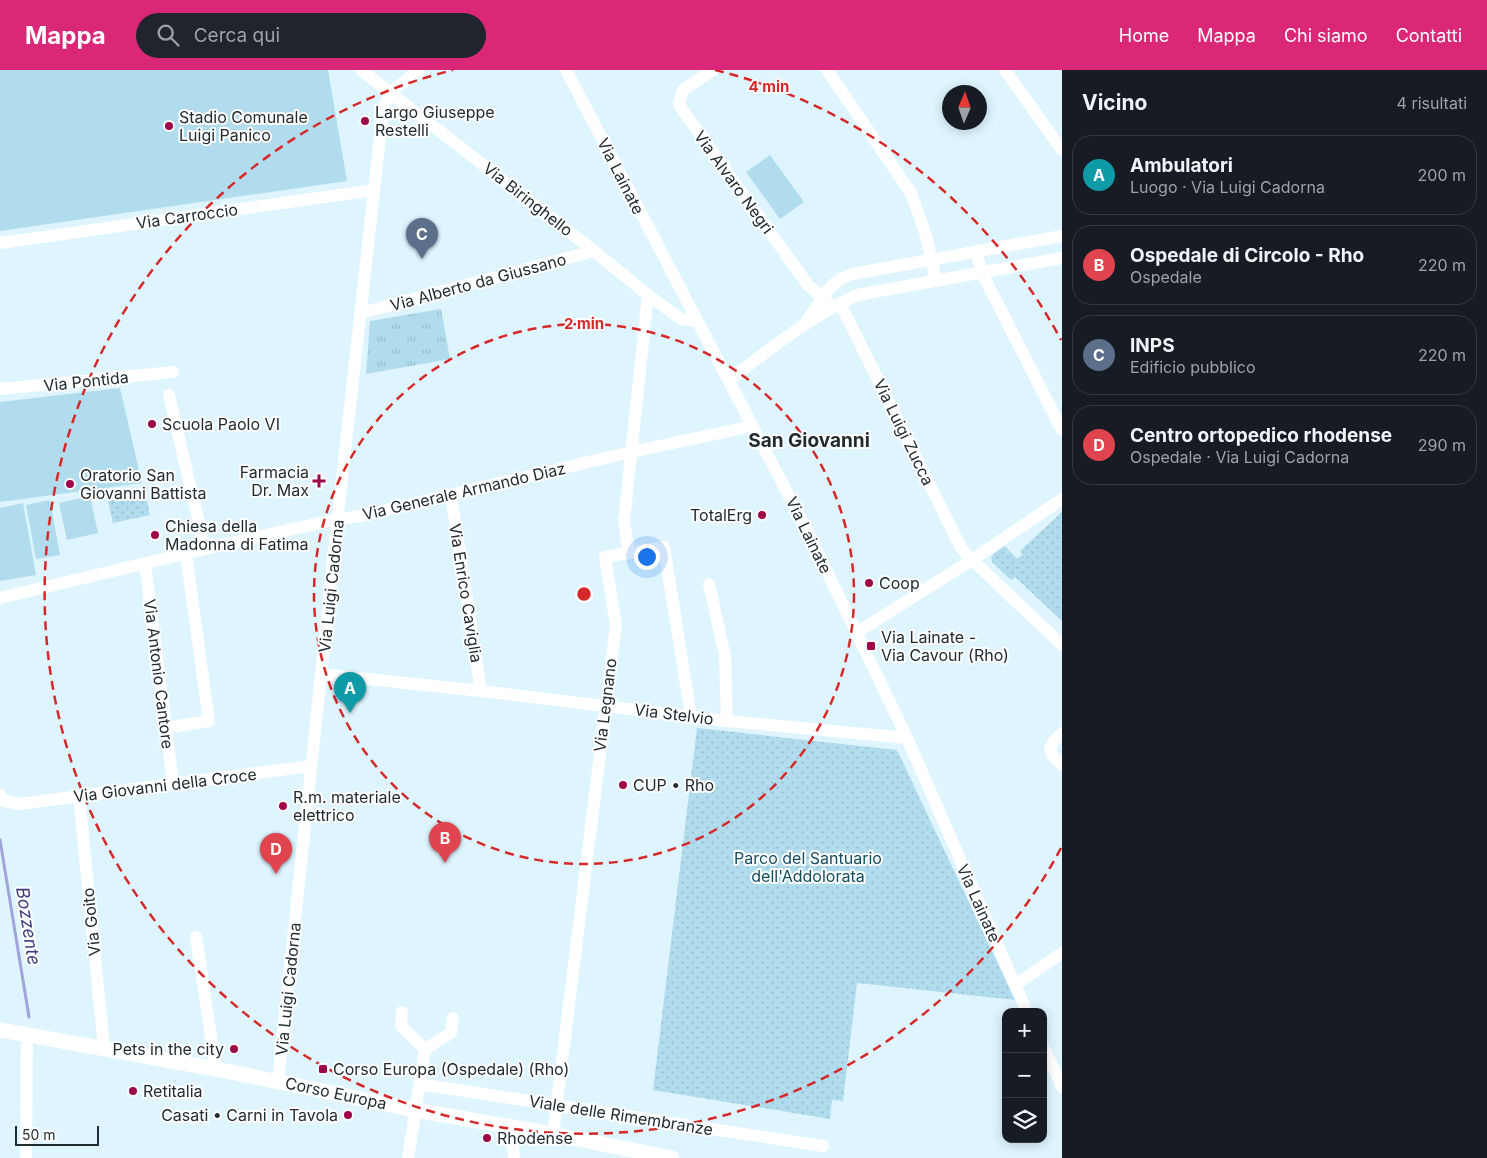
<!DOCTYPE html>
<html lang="it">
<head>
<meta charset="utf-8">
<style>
  :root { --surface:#171b24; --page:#20242c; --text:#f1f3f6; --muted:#9ea1a6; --line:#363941; --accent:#db2777 }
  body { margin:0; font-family:Inter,sans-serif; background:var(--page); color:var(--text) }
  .controls { position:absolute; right:15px; bottom:15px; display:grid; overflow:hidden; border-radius:10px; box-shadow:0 2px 12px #0003 }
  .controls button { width:45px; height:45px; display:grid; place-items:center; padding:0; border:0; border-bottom:1px solid var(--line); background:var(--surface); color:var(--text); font:25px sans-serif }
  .compass { position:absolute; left:942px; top:15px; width:45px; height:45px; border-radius:50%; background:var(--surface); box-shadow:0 2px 12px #0003; rotate:2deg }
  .scale { position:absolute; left:15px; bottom:12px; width:84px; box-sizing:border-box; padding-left:5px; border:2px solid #212c31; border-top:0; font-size:14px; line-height:18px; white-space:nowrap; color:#212c31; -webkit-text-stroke:4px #fefefe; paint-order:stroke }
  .you { position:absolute; left:646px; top:486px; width:18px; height:18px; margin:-12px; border:4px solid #fff; border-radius:50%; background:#1a73e8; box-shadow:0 0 0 8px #1a73e833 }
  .badge { display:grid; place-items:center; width:32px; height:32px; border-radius:50%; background:var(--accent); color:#fff; font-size:16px; font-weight:700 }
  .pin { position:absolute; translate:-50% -41px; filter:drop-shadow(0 1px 2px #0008) }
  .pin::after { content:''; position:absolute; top:26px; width:18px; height:15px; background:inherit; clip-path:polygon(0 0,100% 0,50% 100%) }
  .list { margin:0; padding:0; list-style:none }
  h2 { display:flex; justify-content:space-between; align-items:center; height:65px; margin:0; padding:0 20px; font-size:21px }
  h2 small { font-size:16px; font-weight:400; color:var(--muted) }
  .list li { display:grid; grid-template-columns:32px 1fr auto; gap:15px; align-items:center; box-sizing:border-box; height:80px; margin:0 10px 10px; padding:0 10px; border:1px solid var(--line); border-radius:20px }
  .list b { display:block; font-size:19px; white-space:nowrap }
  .list p { margin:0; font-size:16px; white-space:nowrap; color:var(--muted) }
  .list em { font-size:16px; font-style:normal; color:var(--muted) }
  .icon { flex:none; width:28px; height:28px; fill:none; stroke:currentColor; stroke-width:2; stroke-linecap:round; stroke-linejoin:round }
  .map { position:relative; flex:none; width:1062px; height:1088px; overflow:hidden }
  header { display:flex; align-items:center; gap:30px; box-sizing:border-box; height:70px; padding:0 25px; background:var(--accent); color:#fff }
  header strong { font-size:24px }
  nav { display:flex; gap:28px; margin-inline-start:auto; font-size:18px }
  .search { width:350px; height:45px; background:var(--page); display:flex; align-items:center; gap:12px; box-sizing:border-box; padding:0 18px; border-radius:28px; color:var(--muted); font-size:19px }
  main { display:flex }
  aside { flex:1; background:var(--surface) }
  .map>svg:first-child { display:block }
  .grass { fill:url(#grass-tufts) }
  .park { fill:url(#park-dots) }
  .pitch { fill:#b1dced }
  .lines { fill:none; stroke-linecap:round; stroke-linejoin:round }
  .stream { stroke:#a0a4db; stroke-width:3 }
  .minor { stroke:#fff; stroke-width:12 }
  .major { stroke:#fff; stroke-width:15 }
  .ring { fill:none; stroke:#d62828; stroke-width:2.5; stroke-dasharray:9 6 }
  .poi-dot { fill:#9f0549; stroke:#fefefe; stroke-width:2 }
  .labels { text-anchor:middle; stroke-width:4; stroke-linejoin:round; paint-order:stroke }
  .poi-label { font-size:16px; fill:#212c31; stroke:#fefefe; text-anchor:start }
  .street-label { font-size:16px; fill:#212c31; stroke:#fefefe }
  .park-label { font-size:16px; fill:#134d60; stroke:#fefefe }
  .water-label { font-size:18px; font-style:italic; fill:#3f3e81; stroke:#fefefe }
  .quarter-label { font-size:19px; font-weight:bold; fill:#212c31; stroke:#fefefe }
  .centre { fill:#d62828; stroke:#fefefe; stroke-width:2.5 }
  .ring-label { font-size:15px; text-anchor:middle; font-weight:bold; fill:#d62828; stroke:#fefefe; stroke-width:4; stroke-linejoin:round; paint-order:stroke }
</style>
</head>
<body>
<header>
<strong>Mappa</strong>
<div class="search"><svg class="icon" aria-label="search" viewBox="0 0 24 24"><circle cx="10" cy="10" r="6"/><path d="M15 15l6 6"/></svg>Cerca qui</div>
<nav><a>Home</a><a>Mappa</a><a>Chi siamo</a><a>Contatti</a></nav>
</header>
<main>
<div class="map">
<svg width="1062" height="1088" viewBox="0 0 1062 1088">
  <defs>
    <pattern id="grass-tufts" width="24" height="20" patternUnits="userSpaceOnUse" patternTransform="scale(1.25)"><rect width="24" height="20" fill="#b1dced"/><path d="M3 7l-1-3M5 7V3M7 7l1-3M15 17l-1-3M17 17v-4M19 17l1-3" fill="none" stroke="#98bdcc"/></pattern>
    <pattern id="park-dots" width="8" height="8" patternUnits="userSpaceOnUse" patternTransform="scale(1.25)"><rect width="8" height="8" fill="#b1dced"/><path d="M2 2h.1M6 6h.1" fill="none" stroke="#98bdcc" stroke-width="1.8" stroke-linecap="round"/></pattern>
  </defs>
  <rect width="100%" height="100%" fill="#def5ff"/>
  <path class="grass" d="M 441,239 L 450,289 L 366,304 L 370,251 Z"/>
  <g class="park">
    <path d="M 145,423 L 150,445 L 113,453 L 108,431 Z"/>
    <path d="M 1062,442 L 1062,551 L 1015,507 L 1011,510 L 992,492 L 991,487 L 997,481 L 1005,476 L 1017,489 L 1023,484 L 1020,481 Z"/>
    <path d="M 697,658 L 897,680 L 1015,930 L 857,913 L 843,1031 L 832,1030 L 830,1049 L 653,1020 Z"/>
  </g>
  <g class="pitch">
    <path d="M 0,0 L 328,0 L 347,111 L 0,161 Z"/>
    <path d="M 770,85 L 804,132 L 780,149 L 746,102 Z"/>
    <path d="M 120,318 L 142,413 L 0,432 L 0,332 Z"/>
    <path d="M 90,426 L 98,463 L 67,470 L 59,433 Z"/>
    <path d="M 50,430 L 60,485 L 36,489 L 26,435 Z"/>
    <path d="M 23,433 L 36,505 L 0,511 L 0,438 Z"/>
  </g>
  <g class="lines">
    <path class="stream" d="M 0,770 L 29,947"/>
    <g class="minor">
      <path d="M 361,0 L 594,181 L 648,225 L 681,249 L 697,251"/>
      <path d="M 566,0 L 809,464 L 907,668 L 1027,942"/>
      <path d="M 713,0 L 683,20 L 679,35 L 808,215 L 834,237"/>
      <path d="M 827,0 L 911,123 L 926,165 L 936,211"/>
      <path d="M 1005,0 L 1062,80"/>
      <path d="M 0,173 L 374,120"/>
      <path d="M 976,181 L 982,203 L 1062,360"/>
      <path d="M 840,233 L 961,478 L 972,490 L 1062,575"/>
      <path d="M 361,243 L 594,181"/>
      <path d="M 807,250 C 824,229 825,214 852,204 L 1062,166"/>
      <path d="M 729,310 C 770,279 810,247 857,225 L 1062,188"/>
      <path d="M 0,319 L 173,302"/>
      <path d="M 169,325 L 205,479"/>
      <path d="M 451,425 L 481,621"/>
      <path d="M 629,483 L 624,451 L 648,225"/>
      <path d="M 145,493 L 173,713"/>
      <path d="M 709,514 L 725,586 L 727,651"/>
      <path d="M 0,528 L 226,474 L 338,449 L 361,446 L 631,382 L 753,356"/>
      <path d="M 856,563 L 972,490 L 1062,429"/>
      <path d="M 321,604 L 481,621 L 727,651 L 907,668"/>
      <path d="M 165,658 L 209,651 L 186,484"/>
      <path d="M 1062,663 L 1053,672 L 1050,679 L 1053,686 L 1062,695"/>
      <path d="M 0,725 L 4,731 L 19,734 L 311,696"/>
      <path d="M 79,726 L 104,978"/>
      <path d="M 196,867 L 216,999"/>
      <path d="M 1015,915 L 1062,883"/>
      <path d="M 402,942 L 401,956 L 425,979"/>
      <path d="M 1043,976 L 1062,1017"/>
      <path d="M 278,1011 L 336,463 L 383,40 L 391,22 L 419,0"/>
      <path d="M 419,1014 L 823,1076"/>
      <path d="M 511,1057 L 514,1088"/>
      <path d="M 553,1064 L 616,555 L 605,487 L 664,477 L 691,646"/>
      <path d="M 26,1088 L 27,964"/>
      <path d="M 408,1088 L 425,979 L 451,963 L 453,948"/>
    </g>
    <path class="major" d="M 0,960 L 216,999 L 415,1040 L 553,1064 L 672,1088"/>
  </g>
  <g class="ring">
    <circle cx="584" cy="524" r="270"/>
    <path d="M1061 778A540 540 0 1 1 453 0M715 0A540 540 0 0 1 1061 270"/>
  </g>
  <g class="poi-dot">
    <circle cx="365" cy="51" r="5"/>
    <circle cx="169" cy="56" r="5"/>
    <circle cx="152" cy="354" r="5"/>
    <path d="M316.5 403.5h5v5h5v5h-5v5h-5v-5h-5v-5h5z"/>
    <circle cx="70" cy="414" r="5"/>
    <circle cx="762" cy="445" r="5"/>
    <circle cx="155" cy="465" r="5"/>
    <circle cx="869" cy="513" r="5"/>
    <rect x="866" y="571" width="10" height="10" rx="2.5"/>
    <circle cx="623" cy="715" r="5"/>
    <circle cx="283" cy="736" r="5"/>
    <circle cx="234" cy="979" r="5"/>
    <rect x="318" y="994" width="10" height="10" rx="2.5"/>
    <circle cx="133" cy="1021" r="5"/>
    <circle cx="348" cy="1045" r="5"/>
    <circle cx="487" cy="1068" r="5"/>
  </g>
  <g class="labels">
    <g class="poi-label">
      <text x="375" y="48">Largo Giuseppe<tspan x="375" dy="18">Restelli</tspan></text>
      <text x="179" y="53">Stadio Comunale<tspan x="179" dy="18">Luigi Panico</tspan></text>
      <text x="162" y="360">Scuola Paolo VI</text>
      <text x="309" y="408" text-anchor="end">Farmacia<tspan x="309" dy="18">Dr. Max</tspan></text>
      <text x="80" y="411">Oratorio San<tspan x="80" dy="18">Giovanni Battista</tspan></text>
      <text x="752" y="451" text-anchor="end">TotalErg</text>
      <text x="165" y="462">Chiesa della<tspan x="165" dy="18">Madonna di Fatima</tspan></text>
      <text x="879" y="519">Coop</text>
      <text x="881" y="573">Via Lainate -<tspan x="881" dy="18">Via Cavour (Rho)</tspan></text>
      <text x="633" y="721">CUP • Rho</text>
      <text x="293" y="733">R.m. materiale<tspan x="293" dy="18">elettrico</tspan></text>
      <text x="224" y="985" text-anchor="end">Pets in the city</text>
      <text x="333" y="1005">Corso Europa (Ospedale) (Rho)</text>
      <text x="143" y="1027">Retitalia</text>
      <text x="338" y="1051" text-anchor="end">Casati • Carni in Tavola</text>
      <text x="497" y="1074">Rhodense</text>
    </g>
    <g class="street-label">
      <text transform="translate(621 106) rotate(63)" y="6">Via Lainate</text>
      <text transform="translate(734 112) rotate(54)" y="6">Via Alvaro Negri</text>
      <text transform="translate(528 129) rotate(38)" y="6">Via Biringhello</text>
      <text transform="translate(187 146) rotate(-8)" y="6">Via Carroccio</text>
      <text transform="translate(478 212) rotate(-15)" y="6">Via Alberto da Giussano</text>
      <text transform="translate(86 311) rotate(-6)" y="6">Via Pontida</text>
      <text transform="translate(904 362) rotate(64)" y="6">Via Luigi Zucca</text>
      <text transform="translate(464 421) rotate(-13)" y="6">Via Generale Armando Diaz</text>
      <text transform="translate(809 465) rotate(64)" y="6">Via Lainate</text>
      <text transform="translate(331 516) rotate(-84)" y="6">Via Luigi Cadorna</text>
      <text transform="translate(466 523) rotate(81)" y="6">Via Enrico Caviglia</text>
      <text transform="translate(159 604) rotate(83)" y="6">Via Antonio Cantore</text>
      <text transform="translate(605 635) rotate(-83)" y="6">Via Legnano</text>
      <text transform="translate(674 644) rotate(7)" y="6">Via Stelvio</text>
      <text transform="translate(165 715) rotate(-7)" y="6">Via Giovanni della Croce</text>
      <text transform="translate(979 833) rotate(66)" y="6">Via Lainate</text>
      <text transform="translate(91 852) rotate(-96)" y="6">Via Goito</text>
      <text transform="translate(288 919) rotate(-84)" y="6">Via Luigi Cadorna</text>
      <text transform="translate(336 1023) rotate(12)" y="6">Corso Europa</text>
      <text transform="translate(621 1045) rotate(9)" y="6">Viale delle Rimembranze</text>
    </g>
    <g class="park-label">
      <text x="808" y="794">Parco del Santuario<tspan x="808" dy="18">dell'Addolorata</tspan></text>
    </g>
    <g class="water-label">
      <text transform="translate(28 856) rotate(81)" y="6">Bozzente</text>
    </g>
    <g class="quarter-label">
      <text x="809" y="377">San Giovanni</text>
    </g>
  </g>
  <circle cx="584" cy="524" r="8" class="centre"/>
  <g class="ring-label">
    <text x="769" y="22">4 min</text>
    <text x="584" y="259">2 min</text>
  </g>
</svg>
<div class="controls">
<button>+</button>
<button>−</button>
<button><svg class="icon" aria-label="layers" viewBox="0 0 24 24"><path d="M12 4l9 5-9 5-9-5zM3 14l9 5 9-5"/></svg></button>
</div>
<svg class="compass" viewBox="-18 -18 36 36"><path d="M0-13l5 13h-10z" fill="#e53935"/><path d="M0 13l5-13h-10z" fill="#9ea1a6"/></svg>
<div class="scale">50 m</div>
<div class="you"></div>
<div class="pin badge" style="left:350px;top:643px;background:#0f9aa8">A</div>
<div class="pin badge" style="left:445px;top:793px;background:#e0444e">B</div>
<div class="pin badge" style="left:422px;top:189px;background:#5c6f8a">C</div>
<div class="pin badge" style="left:276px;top:804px;background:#e0444e">D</div>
</div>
<aside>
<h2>Vicino<small>4 risultati</small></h2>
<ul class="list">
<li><span class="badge" style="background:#0f9aa8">A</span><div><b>Ambulatori</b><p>Luogo · Via Luigi Cadorna</p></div><em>200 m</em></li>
<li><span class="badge" style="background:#e0444e">B</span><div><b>Ospedale di Circolo - Rho</b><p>Ospedale</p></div><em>220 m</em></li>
<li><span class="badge" style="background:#5c6f8a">C</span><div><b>INPS</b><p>Edificio pubblico</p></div><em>220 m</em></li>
<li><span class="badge" style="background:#e0444e">D</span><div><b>Centro ortopedico rhodense</b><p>Ospedale · Via Luigi Cadorna</p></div><em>290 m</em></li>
</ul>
</aside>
</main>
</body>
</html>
